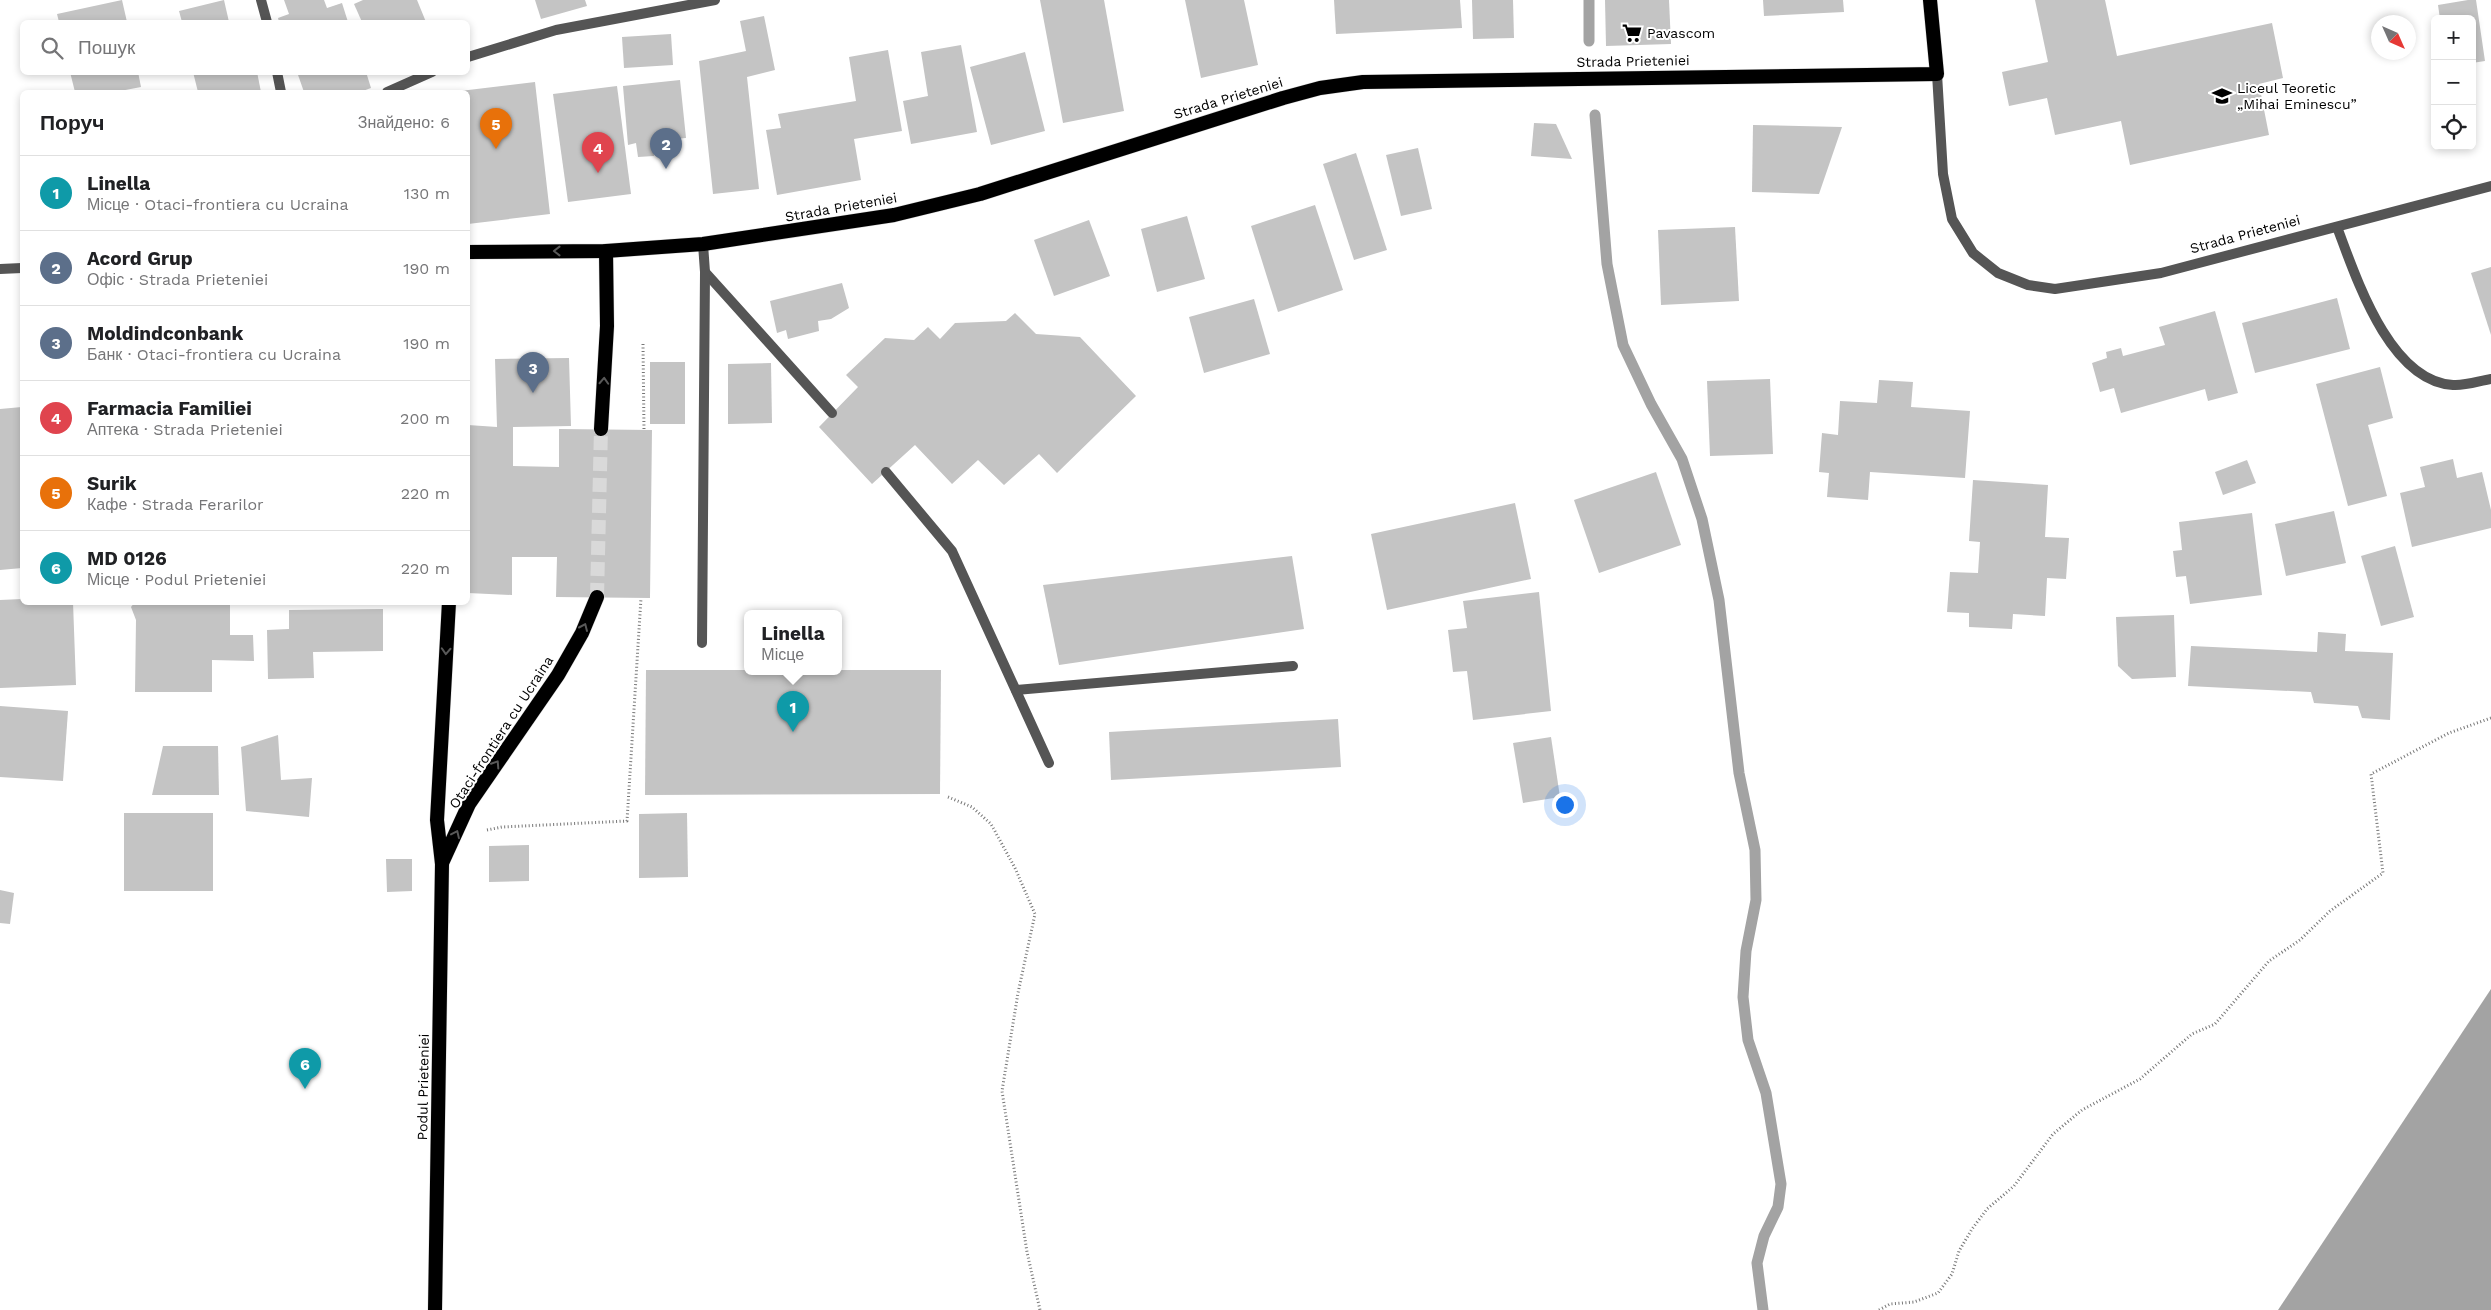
<!DOCTYPE html>
<html lang="uk">
<head>
<meta charset="utf-8">
<style>
  :root { --surface:#fff; --page:#f6f6f6; --text:#202124; --muted:#757577; --line:#e0e0e0; --accent:#d93025 }
  body { margin:0; font-family:"Work Sans",sans-serif; background:var(--page); color:var(--text) }
  .controls { position:absolute; right:15px; top:15px; display:grid; overflow:hidden; border-radius:8px; box-shadow:0 2px 8px #0003 }
  .controls button { width:45px; height:45px; display:grid; place-items:center; padding:0; border:0; border-bottom:1px solid var(--line); background:var(--surface); color:var(--text); font:25px sans-serif }
  .compass { position:absolute; left:2371px; top:15px; width:45px; height:45px; border-radius:50%; background:var(--surface); box-shadow:0 2px 8px #0003; rotate:135deg }
  .you { position:absolute; left:1564px; top:804px; width:18px; height:18px; margin:-12px; border:4px solid #fff; border-radius:50%; background:#1a73e8; box-shadow:0 0 0 8px #1a73e833 }
  .badge { display:grid; place-items:center; width:32px; height:32px; border-radius:50%; background:var(--accent); color:#fff; font-size:16px; font-weight:700 }
  .pin { position:absolute; translate:-50% -41px; filter:drop-shadow(0 1px 2px #0008) }
  .pin::after { content:''; position:absolute; top:26px; width:18px; height:15px; background:inherit; clip-path:polygon(0 0,100% 0,50% 100%) }
  .popup { position:absolute; left:744px; top:610px; width:98px; height:65px; box-sizing:border-box; display:grid; place-content:center; border-radius:8px; background:var(--surface); filter:drop-shadow(0 1px 4px #0005); font-size:16px; white-space:nowrap; color:var(--muted) }
  .popup b { font-size:19px; color:var(--text) }
  .popup::after { content:''; position:absolute; left:50%; top:100%; margin-left:-10px; border:10px solid transparent; border-top-color:var(--surface) }
  .list { margin:0; padding:0; list-style:none }
  h2 { display:flex; justify-content:space-between; align-items:center; height:65px; margin:0; padding:0 20px; font-size:21px }
  h2 small { font-size:16px; font-weight:400; color:var(--muted) }
  .list li { display:grid; grid-template-columns:32px 1fr auto; gap:15px; align-items:center; box-sizing:border-box; height:75px; padding:0 20px; border-top:1px solid var(--line) }
  .list b { display:block; font-size:19px; white-space:nowrap }
  .list p { margin:0; font-size:16px; white-space:nowrap; color:var(--muted) }
  .list em { font-size:16px; font-style:normal; color:var(--muted) }
  .icon { flex:none; width:28px; height:28px; fill:none; stroke:currentColor; stroke-width:2; stroke-linecap:round; stroke-linejoin:round }
  .map { position:relative; flex:none; width:2491px; height:1310px; overflow:hidden }
  .search { position:absolute; background:var(--surface); box-shadow:0 2px 8px #0003; left:20px; top:20px; width:450px; height:55px; display:flex; align-items:center; gap:12px; box-sizing:border-box; padding:0 18px; border-radius:8px; color:var(--muted); font-size:19px }
  .panel { position:absolute; background:var(--surface); box-shadow:0 2px 8px #0003; left:20px; top:90px; width:450px; height:515px; border-radius:8px }
  .map>svg:first-child { display:block }
  .water { fill:#a3a3a3 }
  .lines { fill:none; stroke-linecap:round; stroke-linejoin:round }
  .stream { stroke:#a3a3a3; stroke-width:11 }
  .building { fill:#c4c4c4 }
  .trunk-tunnel { stroke:#d9d9d9; stroke-width:14; stroke-dasharray:14 7; stroke-linecap:butt }
  .trunk-casing { stroke:#dbdbdb; stroke-width:15 }
  .path { stroke:#777; stroke-width:3; stroke-dasharray:1 2.5; stroke-linecap:butt }
  .service { stroke:#555; stroke-width:10 }
  .minor { stroke:#555; stroke-width:10 }
  .tertiary { stroke:#555; stroke-width:10 }
  .trunk { stroke:#000; stroke-width:14 }
  .oneway { stroke:#595959 }
  .labels { text-anchor:middle; stroke-width:4; stroke-linejoin:round; paint-order:stroke }
  .poi-label { font-size:14px; fill:#000; stroke:#fff; text-anchor:start }
  .street-label { font-size:14px; fill:#000; stroke:#fff }
</style>
</head>
<body>
<div class="map">
<svg width="2491" height="1310" viewBox="0 0 2491 1310">
  <rect width="100%" height="100%" fill="#fff"/>
  <path class="water" d="M 2491,989 L 2491,1310 L 2278,1310 Z"/>
  <g class="lines">
    <g class="stream">
      <path d="M 1589,0 L 1589,41"/>
      <path d="M 1595,115 L 1607,264 L 1623,345 L 1651,404 L 1682,459 L 1702,519 L 1719,600 L 1739,773 L 1755,850 L 1756,900 L 1746,951 L 1743,997 L 1748,1040 L 1766,1093 L 1781,1184 L 1778,1207 L 1764,1236 L 1757,1263 L 1763,1310"/>
    </g>
  </g>
  <g class="building">
    <path d="M 122,0 L 127,22 L 59,22 L 57,14 Z"/>
    <path d="M 224,0 L 229,22 L 182,22 L 179,11 Z"/>
    <path d="M 284,0 L 324,0 L 327,8 L 342,3 L 348,22 L 279,22 L 278,18 L 289,14 Z"/>
    <path d="M 363,0 L 417,0 L 426,22 L 362,22 L 354,4 Z"/>
    <path d="M 535,0 L 585,0 L 587,6 L 541,19 Z"/>
    <path d="M 1040,0 L 1104,0 L 1124,111 L 1063,123 Z"/>
    <path d="M 1185,0 L 1244,0 L 1258,65 L 1201,78 Z"/>
    <path d="M 1334,0 L 1460,0 L 1462,28 L 1336,34 Z"/>
    <path d="M 1472,0 L 1513,0 L 1514,38 L 1473,39 Z"/>
    <path d="M 1605,0 L 1669,0 L 1671,44 L 1606,46 Z"/>
    <path d="M 1763,0 L 1843,0 L 1844,12 L 1764,16 Z"/>
    <path d="M 2035,0 L 2105,0 L 2117,56 L 2272,23 L 2283,78 L 2259,84 L 2269,135 L 2130,165 L 2121,121 L 2055,135 L 2047,98 L 2009,106 L 2002,72 L 2048,62 Z"/>
    <path d="M 2468,0 L 2476,0 L 2485,61 L 2472,63 L 2472,19 L 2440,19 L 2438,5 Z"/>
    <path d="M 764,16 L 775,70 L 747,77 L 759,189 L 713,194 L 699,61 L 746,51 L 740,21 Z"/>
    <path d="M 671,34 L 673,65 L 624,68 L 622,37 Z"/>
    <path d="M 961,45 L 977,132 L 911,144 L 903,101 L 928,96 L 921,52 Z"/>
    <path d="M 888,50 L 902,131 L 854,139 L 861,180 L 777,195 L 766,130 L 781,128 L 778,114 L 856,101 L 849,57 Z"/>
    <path d="M 1025,52 L 1045,131 L 991,145 L 970,67 Z"/>
    <path d="M 70,72 L 138,72 L 141,87 L 115,92 L 75,92 Z"/>
    <path d="M 193,72 L 257,72 L 261,92 L 198,92 Z"/>
    <path d="M 297,72 L 366,72 L 371,88 L 360,92 L 304,92 Z"/>
    <path d="M 680,80 L 686,138 L 653,141 L 654,156 L 638,157 L 636,143 L 628,145 L 623,86 Z"/>
    <path d="M 535,82 L 550,214 L 468,224 L 468,92 L 460,91 Z"/>
    <path d="M 617,86 L 631,194 L 568,202 L 553,94 Z"/>
    <path d="M 1534,123 L 1556,124 L 1572,159 L 1531,156 Z"/>
    <path d="M 1753,125 L 1842,127 L 1819,194 L 1752,192 Z"/>
    <path d="M 1418,148 L 1432,209 L 1401,216 L 1386,155 Z"/>
    <path d="M 1356,153 L 1387,250 L 1354,260 L 1323,164 Z"/>
    <path d="M 1315,205 L 1343,290 L 1278,312 L 1251,226 Z"/>
    <path d="M 1187,216 L 1205,279 L 1157,292 L 1141,229 Z"/>
    <path d="M 1089,220 L 1110,276 L 1054,296 L 1034,240 Z"/>
    <path d="M 1735,227 L 1739,301 L 1661,305 L 1658,230 Z"/>
    <path d="M 2491,267 L 2491,335 L 2471,273 Z"/>
    <path d="M 842,283 L 849,308 L 831,319 L 818,321 L 819,331 L 788,339 L 786,330 L 777,333 L 770,301 Z"/>
    <path d="M 2337,298 L 2350,349 L 2255,373 L 2242,323 Z"/>
    <path d="M 1254,299 L 1270,354 L 1204,373 L 1189,317 Z"/>
    <path d="M 2215,311 L 2238,393 L 2208,401 L 2205,389 L 2121,413 L 2114,388 L 2100,392 L 2092,363 L 2107,358 L 2106,352 L 2121,348 L 2123,356 L 2165,345 L 2159,327 Z"/>
    <path d="M 1015,313 L 1036,334 L 1080,337 L 1136,396 L 1057,473 L 1039,454 L 1004,485 L 978,460 L 952,484 L 915,445 L 872,484 L 819,427 L 858,387 L 846,375 L 885,338 L 914,340 L 928,327 L 940,339 L 955,323 L 1006,321 Z"/>
    <path d="M 569,358 L 571,426 L 513,427 L 513,466 L 559,467 L 559,429 L 652,430 L 650,598 L 556,597 L 557,557 L 512,557 L 512,595 L 468,593 L 468,425 L 497,427 L 495,359 Z"/>
    <rect x="650" y="362" width="35" height="62"/>
    <path d="M 771,363 L 772,423 L 728,424 L 728,364 Z"/>
    <path d="M 2380,367 L 2393,418 L 2368,425 L 2387,496 L 2348,506 L 2316,384 Z"/>
    <path d="M 1770,379 L 1773,454 L 1710,456 L 1707,381 Z"/>
    <path d="M 1879,380 L 1913,382 L 1911,407 L 1970,411 L 1965,478 L 1870,472 L 1868,500 L 1827,497 L 1829,473 L 1819,472 L 1822,433 L 1838,435 L 1840,401 L 1877,403 Z"/>
    <path d="M 22,407 L 22,568 L 0,570 L 0,409 Z"/>
    <path d="M 2453,459 L 2457,478 L 2482,472 L 2491,510 L 2491,528 L 2412,547 L 2400,493 L 2425,487 L 2420,467 Z"/>
    <path d="M 2247,460 L 2256,483 L 2223,495 L 2215,472 Z"/>
    <path d="M 1656,472 L 1681,545 L 1599,573 L 1574,500 Z"/>
    <path d="M 1973,480 L 2048,485 L 2045,537 L 2069,538 L 2066,579 L 2047,578 L 2045,616 L 2013,614 L 2012,629 L 1969,627 L 1969,613 L 1947,612 L 1950,572 L 1978,573 L 1980,542 L 1969,541 Z"/>
    <path d="M 1515,503 L 1531,579 L 1387,610 L 1371,534 Z"/>
    <path d="M 2334,511 L 2346,563 L 2286,576 L 2275,524 Z"/>
    <path d="M 2252,513 L 2262,595 L 2190,604 L 2186,576 L 2176,577 L 2173,551 L 2182,550 L 2179,522 Z"/>
    <path d="M 2395,546 L 2414,617 L 2381,626 L 2361,556 Z"/>
    <path d="M 1292,556 L 1304,629 L 1059,665 L 1043,585 Z"/>
    <path d="M 1539,592 L 1551,711 L 1473,720 L 1467,671 L 1453,672 L 1448,630 L 1467,628 L 1463,601 Z"/>
    <path d="M 22,599 L 22,602 L 73,602 L 76,685 L 0,688 L 0,600 Z"/>
    <path d="M 135,602 L 230,602 L 230,635 L 253,635 L 254,661 L 212,660 L 212,692 L 135,692 L 136,620 L 131,607 Z"/>
    <path d="M 383,609 L 383,651 L 313,652 L 314,678 L 268,679 L 267,630 L 289,629 L 289,610 Z"/>
    <path d="M 2174,615 L 2176,677 L 2132,679 L 2118,666 L 2116,617 Z"/>
    <path d="M 2318,632 L 2346,634 L 2345,651 L 2393,653 L 2390,720 L 2362,718 L 2358,706 L 2314,703 L 2311,692 L 2188,686 L 2191,646 L 2317,652 Z"/>
    <path d="M 646,670 L 941,670 L 940,794 L 645,795 Z"/>
    <path d="M 0,706 L 68,711 L 63,781 L 0,777 Z"/>
    <path d="M 1338,719 L 1341,767 L 1111,780 L 1109,732 Z"/>
    <path d="M 278,735 L 281,780 L 312,778 L 309,817 L 246,811 L 241,747 Z"/>
    <path d="M 1551,737 L 1560,797 L 1523,803 L 1513,743 Z"/>
    <path d="M 163,746 L 218,746 L 219,795 L 152,795 Z"/>
    <rect x="124" y="813" width="89" height="78"/>
    <path d="M 687,813 L 688,877 L 639,878 L 639,814 Z"/>
    <path d="M 529,845 L 529,881 L 489,882 L 489,846 Z"/>
    <path d="M 386,859 L 412,859 L 412,891 L 387,892 Z"/>
    <path d="M 0,890 L 14,893 L 10,924 L 0,923 Z"/>
  </g>
  <g class="lines">
    <path class="trunk-tunnel" d="M 597,597 L 601,429"/>
    <defs>
      <g id="trunk">
        <path d="M 468,252 L 606,251 L 703,244 L 894,215 L 980,194 L 1283,98 L 1320,88 L 1363,82 L 1937,74 L 1930,0"/>
        <path d="M 601,429 L 607,326 L 606,251"/>
        <path d="M 442,863 L 469,804 L 558,675 L 582,633 L 597,597"/>
        <path d="M 435,1310 L 442,864 L 437,820 L 449,602"/>
      </g>
    </defs>
    <use href="#trunk" class="trunk-casing"/>
    <g class="path">
      <path d="M 643,344 L 644,430"/>
      <path d="M 948,797 L 972,807 L 991,824 L 1015,868 L 1035,914 L 1018,993 L 1002,1091 L 1027,1252 L 1040,1310"/>
      <path d="M 487,830 L 502,827 L 627,821 L 641,598"/>
      <path d="M 1879,1310 L 1890,1304 L 1914,1302 L 1938,1293 L 1952,1274 L 1959,1251 L 1972,1229 L 1987,1209 L 2014,1186 L 2053,1134 L 2082,1110 L 2140,1079 L 2192,1034 L 2215,1024 L 2269,961 L 2300,940 L 2330,911 L 2383,873 L 2371,774 L 2449,733 L 2491,718"/>
    </g>
    <g class="service">
      <path d="M 705,272 L 832,413"/>
      <path d="M 886,472 L 952,551 L 1049,763"/>
      <path d="M 702,643 L 705,272 L 703,244"/>
      <path d="M 1016,690 L 1293,666"/>
    </g>
    <g class="minor">
      <path d="M 261,0 L 267,22"/>
      <path d="M 468,57 L 556,30 L 715,0"/>
      <path d="M 277,72 L 281,92"/>
      <path d="M 1937,74 L 1943,174 L 1952,219 L 1973,253 L 1998,273 L 2028,285 L 2055,289 L 2161,273 L 2491,186"/>
      <path d="M 387,92 L 432,72"/>
      <path d="M 2337,227 C 2356,277 2389,381 2453,385 C 2465,386 2479,381 2491,379"/>
    </g>
    <path class="tertiary" d="M 0,269 L 22,268"/>
    <use href="#trunk" class="trunk"/>
  </g>
  <defs><path id="oneway-chevron" d="M-2-3.5L2.5 0L-2 3.5" fill="none" stroke-width="1.6" stroke-linecap="round" stroke-linejoin="round" transform="scale(1.25)"/></defs>
  <g class="oneway">
    <use href="#oneway-chevron" transform="translate(557 251) rotate(180)"/>
    <use href="#oneway-chevron" transform="translate(604 381) rotate(-87)"/>
    <use href="#oneway-chevron" transform="translate(584 627) rotate(-66)"/>
    <use href="#oneway-chevron" transform="translate(446 651) rotate(93)"/>
    <use href="#oneway-chevron" transform="translate(496 764) rotate(-57)"/>
    <use href="#oneway-chevron" transform="translate(456 834) rotate(-65)"/>
  </g>
  <defs>
    <symbol id="supermarket-bare" viewBox="-9 -9 18 18"><path d="M-6-5.5h2.5l.6 2H6L4.5 2H-2.5L-4.4-4H-6ZM-1.5 3.2a1.3 1.3 0 1 0 .1 0ZM3 3.2a1.3 1.3 0 1 0 .1 0Z" fill="#000" stroke="#fff" stroke-width="2.5" paint-order="stroke"/></symbol>
    <symbol id="school-bare" viewBox="-9 -9 18 18"><path d="M0-5L7-2L0 1L-7-2ZM-4 1L0 2.5L4 1V4Q0 6-4 4Z" fill="#000" stroke="#fff" stroke-width="2.5" paint-order="stroke"/></symbol>
  </defs>
  <g fill-rule="evenodd">
    <use href="#supermarket-bare" x="1618" y="19" width="28" height="28"/>
    <use href="#school-bare" x="2208" y="82" width="28" height="28"/>
  </g>
  <g class="labels">
    <g class="poi-label">
      <text x="1647" y="38">Pavascom</text>
      <text x="2237" y="93">Liceul Teoretic<tspan x="2237" dy="16">„Mihai Eminescu”</tspan></text>
    </g>
    <g class="street-label">
      <text transform="translate(1633 61) rotate(-1)" y="5">Strada Prieteniei</text>
      <text transform="translate(1228 98) rotate(-17)" y="5">Strada Prieteniei</text>
      <text transform="translate(841 207) rotate(-10)" y="5">Strada Prieteniei</text>
      <text transform="translate(2245 234) rotate(-15)" y="5">Strada Prieteniei</text>
      <text transform="translate(501 732) rotate(-57)" y="5">Otaci-frontiera cu Ucraina</text>
      <text transform="translate(423 1087) rotate(-89)" y="5">Podul Prieteniei</text>
    </g>
  </g>
</svg>
<div class="controls">
<button>+</button>
<button>−</button>
<button><svg class="icon" aria-label="locate" viewBox="0 0 24 24"><circle cx="12" cy="12" r="6"/><path d="M12 2v4M12 18v4M2 12h4M18 12h4"/></svg></button>
</div>
<svg class="compass" viewBox="-18 -18 36 36"><path d="M0-13l5 13h-10z" fill="#e53935"/><path d="M0 13l5-13h-10z" fill="#757577"/></svg>
<div class="you"></div>
<div class="pin badge" style="left:793px;top:732px;background:#0f9aa8">1</div>
<div class="popup"><b>Linella</b>Місце</div>
<div class="pin badge" style="left:666px;top:169px;background:#5c6f8a">2</div>
<div class="pin badge" style="left:533px;top:393px;background:#5c6f8a">3</div>
<div class="pin badge" style="left:598px;top:173px;background:#e0444e">4</div>
<div class="pin badge" style="left:496px;top:149px;background:#e8710a">5</div>
<div class="pin badge" style="left:305px;top:1089px;background:#0f9aa8">6</div>
<div class="search"><svg class="icon" aria-label="search" viewBox="0 0 24 24"><circle cx="10" cy="10" r="6"/><path d="M15 15l6 6"/></svg>Пошук</div>
<section class="panel">
<h2>Поруч<small>Знайдено: 6</small></h2>
<ul class="list">
<li><span class="badge" style="background:#0f9aa8">1</span><div><b>Linella</b><p>Місце · Otaci-frontiera cu Ucraina</p></div><em>130 m</em></li>
<li><span class="badge" style="background:#5c6f8a">2</span><div><b>Acord Grup</b><p>Офіс · Strada Prieteniei</p></div><em>190 m</em></li>
<li><span class="badge" style="background:#5c6f8a">3</span><div><b>Moldindconbank</b><p>Банк · Otaci-frontiera cu Ucraina</p></div><em>190 m</em></li>
<li><span class="badge" style="background:#e0444e">4</span><div><b>Farmacia Familiei</b><p>Аптека · Strada Prieteniei</p></div><em>200 m</em></li>
<li><span class="badge" style="background:#e8710a">5</span><div><b>Surik</b><p>Кафе · Strada Ferarilor</p></div><em>220 m</em></li>
<li><span class="badge" style="background:#0f9aa8">6</span><div><b>MD 0126</b><p>Місце · Podul Prieteniei</p></div><em>220 m</em></li>
</ul>
</section>
</div>
</body>
</html>
